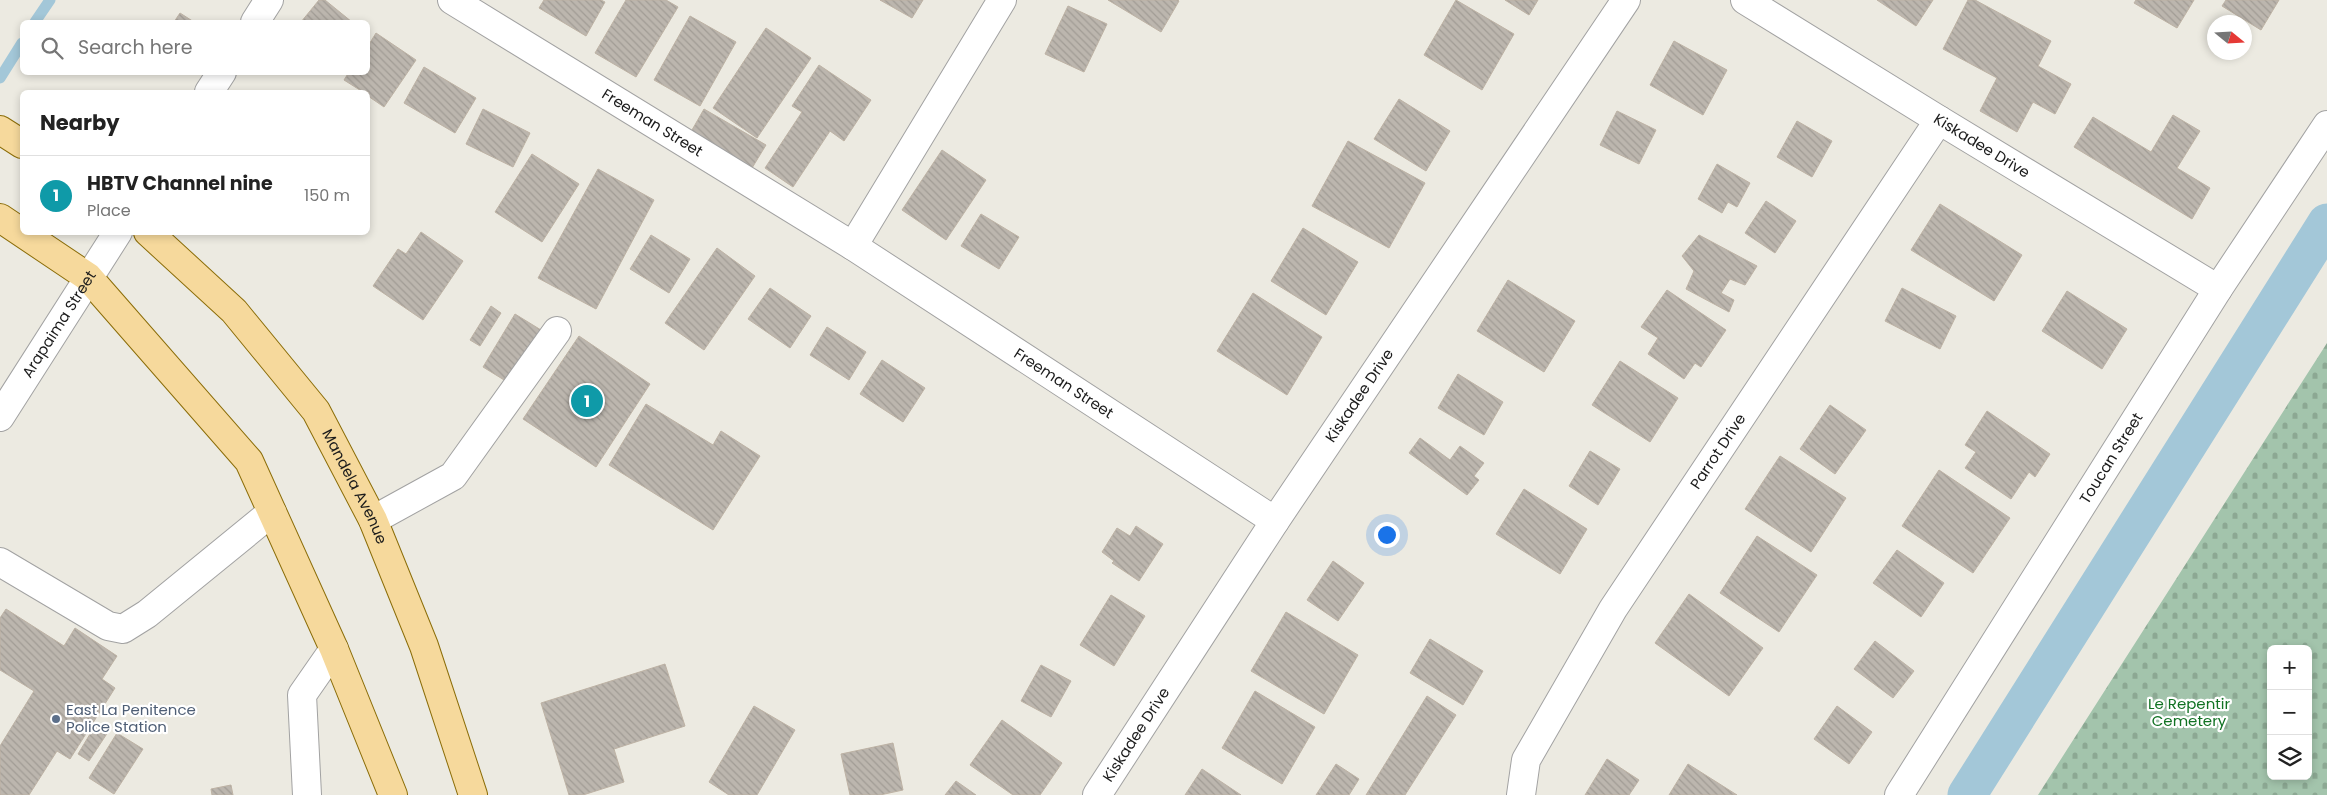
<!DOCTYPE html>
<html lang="en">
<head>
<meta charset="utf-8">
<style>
  :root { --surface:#fff; --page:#f6f6f6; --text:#222; --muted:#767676; --line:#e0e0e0; --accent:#d93025 }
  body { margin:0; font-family:Poppins,sans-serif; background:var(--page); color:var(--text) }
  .controls { position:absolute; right:15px; bottom:15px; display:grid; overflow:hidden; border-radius:8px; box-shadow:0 2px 8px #0003 }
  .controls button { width:45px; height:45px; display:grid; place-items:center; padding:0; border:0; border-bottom:1px solid var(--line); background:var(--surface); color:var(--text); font:25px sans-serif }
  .compass { position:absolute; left:2207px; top:15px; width:45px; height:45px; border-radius:50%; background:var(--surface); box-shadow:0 2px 8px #0003; rotate:108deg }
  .you { position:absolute; left:1386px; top:534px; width:18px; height:18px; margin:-12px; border:4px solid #fff; border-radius:50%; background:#1a73e8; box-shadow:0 0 0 8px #1a73e833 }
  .badge { display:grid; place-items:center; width:32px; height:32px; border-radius:50%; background:var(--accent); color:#fff; font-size:16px; font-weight:700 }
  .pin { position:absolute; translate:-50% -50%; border:2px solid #fff; box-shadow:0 1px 5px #0006 }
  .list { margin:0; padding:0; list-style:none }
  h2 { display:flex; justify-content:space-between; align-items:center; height:65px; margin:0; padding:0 20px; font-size:21px }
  h2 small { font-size:16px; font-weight:400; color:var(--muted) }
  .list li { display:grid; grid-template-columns:32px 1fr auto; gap:15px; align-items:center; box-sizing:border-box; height:80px; padding:0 20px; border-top:1px solid var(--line) }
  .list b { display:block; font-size:19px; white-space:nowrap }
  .list p { margin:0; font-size:16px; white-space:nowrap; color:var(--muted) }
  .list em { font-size:16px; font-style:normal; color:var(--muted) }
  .icon { flex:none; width:28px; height:28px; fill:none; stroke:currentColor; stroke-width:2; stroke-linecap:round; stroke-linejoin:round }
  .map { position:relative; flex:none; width:2327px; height:795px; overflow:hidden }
  .search { position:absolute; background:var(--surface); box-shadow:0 2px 8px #0003; left:20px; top:20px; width:350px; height:55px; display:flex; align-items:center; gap:12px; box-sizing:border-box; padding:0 18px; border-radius:8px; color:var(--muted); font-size:19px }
  .panel { position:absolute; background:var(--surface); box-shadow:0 2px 8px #0003; left:20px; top:90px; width:350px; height:145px; border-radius:8px }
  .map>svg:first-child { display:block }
  .cemetery { fill:url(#cemetery-stones); fill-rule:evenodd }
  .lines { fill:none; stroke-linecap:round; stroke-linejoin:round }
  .stream { stroke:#a3c7d8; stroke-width:11 }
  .canal { stroke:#a3c7d8; stroke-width:39 }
  .building { fill:url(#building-back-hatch); stroke:#bdb2a4 }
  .minor-casing { stroke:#a2a2a2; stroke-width:30 }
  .major-casing { stroke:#8b6d08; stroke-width:30 }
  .minor { stroke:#fff; stroke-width:28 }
  .major { stroke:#f6d99c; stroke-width:28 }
  .service-dot { fill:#5c6f8a; stroke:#fff; stroke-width:2 }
  .labels { text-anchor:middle; stroke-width:4.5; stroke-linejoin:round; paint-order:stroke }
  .street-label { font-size:15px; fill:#1b1b1b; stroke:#fff }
  .park-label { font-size:15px; fill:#117223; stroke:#fff }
  .service-label { font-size:15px; fill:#4e5e75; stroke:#fff; text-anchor:start }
</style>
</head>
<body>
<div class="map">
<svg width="2327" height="795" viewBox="0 0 2327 795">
  <defs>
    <pattern id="cemetery-stones" width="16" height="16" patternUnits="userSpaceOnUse" patternTransform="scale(1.25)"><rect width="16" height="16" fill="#a3c4ac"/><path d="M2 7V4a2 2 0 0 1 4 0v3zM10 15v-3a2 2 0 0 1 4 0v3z" fill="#8ca893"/></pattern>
    <pattern id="building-back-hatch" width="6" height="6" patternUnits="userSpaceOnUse" patternTransform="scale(1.25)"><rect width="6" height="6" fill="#bcb6ae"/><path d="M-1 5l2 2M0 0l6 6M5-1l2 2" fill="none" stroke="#a19c95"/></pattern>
  </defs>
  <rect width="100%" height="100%" fill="#eceae1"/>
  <path class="cemetery" d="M 2327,343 L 2327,795 L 2038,795 ZM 2271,649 L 2308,649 L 2308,776 L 2271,776 Z"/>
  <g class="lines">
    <g class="stream">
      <path d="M 35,22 L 50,0"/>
      <path d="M 0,78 L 22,43"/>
    </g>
    <path class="canal" d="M 1967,795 L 2327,223"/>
  </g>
  <g class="building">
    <path d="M 319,0 L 325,0 L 352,22 L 301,22 Z"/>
    <path d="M 544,0 L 601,0 L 605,2 L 586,36 L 539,8 Z"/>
    <path d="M 626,0 L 666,0 L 678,7 L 636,77 L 595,53 Z"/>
    <path d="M 880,0 L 923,0 L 912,18 Z"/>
    <path d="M 1108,0 L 1178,0 L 1179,1 L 1161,32 Z"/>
    <path d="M 1456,0 L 1514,34 L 1482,90 L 1424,55 Z"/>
    <path d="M 1505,0 L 1538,0 L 1529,15 Z"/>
    <path d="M 1877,0 L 1933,0 L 1916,26 Z"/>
    <path d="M 1968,0 L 1975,0 L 2051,41 L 2038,66 L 2071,84 L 2055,114 L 2033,102 L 2017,132 L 1980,111 L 1997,78 L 1943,49 Z"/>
    <path d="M 2136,0 L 2194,0 L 2177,28 L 2134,3 Z"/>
    <path d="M 2226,0 L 2279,0 L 2261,30 L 2222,6 Z"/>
    <path d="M 1068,6 L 1107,24 L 1084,72 L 1045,54 Z"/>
    <path d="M 180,13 L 194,22 L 174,22 Z"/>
    <path d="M 690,16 L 736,42 L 700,106 L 654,80 Z"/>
    <path d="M 766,28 L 811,58 L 757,138 L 713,108 Z"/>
    <path d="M 376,33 L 416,60 L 384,107 L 368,96 L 368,92 L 363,92 L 344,80 L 349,72 L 368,72 L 368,46 Z"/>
    <path d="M 1674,41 L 1727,70 L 1703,115 L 1650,85 Z"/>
    <path d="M 819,65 L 871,100 L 844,141 L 830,131 L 793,187 L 765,168 L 802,112 L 792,106 Z"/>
    <path d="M 424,67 L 476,98 L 455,133 L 404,103 Z"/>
    <path d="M 1399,99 L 1450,131 L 1426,171 L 1374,139 Z"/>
    <path d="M 483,109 L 530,133 L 513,167 L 466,144 Z"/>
    <path d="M 704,109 L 766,145 L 749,173 L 688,137 Z"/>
    <path d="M 1617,111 L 1656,130 L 1639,164 L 1600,145 Z"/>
    <path d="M 2173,115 L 2200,131 L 2177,168 L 2210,188 L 2192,219 L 2074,147 L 2093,117 L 2151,152 Z"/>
    <path d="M 1797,121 L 1832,141 L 1812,177 L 1777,157 Z"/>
    <path d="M 1348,141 L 1425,183 L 1389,248 L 1312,206 Z"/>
    <path d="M 942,150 L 986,180 L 946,240 L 902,210 Z"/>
    <path d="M 532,154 L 579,184 L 542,242 L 495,212 Z"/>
    <path d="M 1717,164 L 1750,183 L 1737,207 L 1728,202 L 1722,213 L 1698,199 Z"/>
    <path d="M 598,169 L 654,200 L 596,309 L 538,278 Z"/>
    <path d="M 1766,201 L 1796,221 L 1775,253 L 1745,233 Z"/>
    <path d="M 1940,204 L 2022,255 L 1994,301 L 1911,250 Z"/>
    <path d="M 981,214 L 1019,237 L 999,269 L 961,246 Z"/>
    <path d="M 1303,228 L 1358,262 L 1326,315 L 1271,281 Z"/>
    <path d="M 421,232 L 463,261 L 423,320 L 373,286 L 398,249 L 406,254 Z"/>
    <path d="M 651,235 L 690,259 L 669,293 L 630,269 Z"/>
    <path d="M 1699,235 L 1757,266 L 1745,285 L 1730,279 L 1721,293 L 1734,300 L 1729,312 L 1686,289 L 1694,271 L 1682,256 Z"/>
    <path d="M 717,248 L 755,276 L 704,350 L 665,323 Z"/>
    <path d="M 1508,280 L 1575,321 L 1544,372 L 1477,331 Z"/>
    <path d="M 770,288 L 811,316 L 790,348 L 748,319 Z"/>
    <path d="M 1902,288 L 1956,316 L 1940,349 L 1885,321 Z"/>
    <path d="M 1667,290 L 1726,330 L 1701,367 L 1695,363 L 1684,379 L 1648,354 L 1658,338 L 1641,327 Z"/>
    <path d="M 2067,291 L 2127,329 L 2102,369 L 2042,331 Z"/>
    <path d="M 1253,293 L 1322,337 L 1287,395 L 1217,351 Z"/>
    <path d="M 491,306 L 501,313 L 480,346 L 470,340 Z"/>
    <path d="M 515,314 L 541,330 L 509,383 L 483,367 Z"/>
    <path d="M 827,327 L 866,352 L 849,380 L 810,355 Z"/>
    <path d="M 579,336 L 650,384 L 596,467 L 523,419 Z"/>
    <path d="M 882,360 L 925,388 L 903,422 L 860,394 Z"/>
    <path d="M 1620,361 L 1678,398 L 1650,442 L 1592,405 Z"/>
    <path d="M 1458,374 L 1503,402 L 1484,435 L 1438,408 Z"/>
    <path d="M 646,404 L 713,445 L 721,431 L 760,456 L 713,530 L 609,465 Z"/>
    <path d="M 1830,405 L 1866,430 L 1835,474 L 1800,449 Z"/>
    <path d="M 1987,411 L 2050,454 L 2035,477 L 2029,472 L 2011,499 L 1965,468 L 1976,452 L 1965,445 Z"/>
    <path d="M 1420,438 L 1450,460 L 1460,446 L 1484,463 L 1474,476 L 1479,480 L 1467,495 L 1409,453 Z"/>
    <path d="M 1590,451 L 1620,469 L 1598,505 L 1569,486 Z"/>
    <path d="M 1780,456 L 1846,498 L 1811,552 L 1745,509 Z"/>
    <path d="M 1939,470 L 2010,518 L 1973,573 L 1902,526 Z"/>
    <path d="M 1524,489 L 1587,529 L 1560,574 L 1496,534 Z"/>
    <path d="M 1136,526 L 1163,544 L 1139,581 L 1112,563 L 1114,561 L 1102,552 L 1117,528 L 1130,536 Z"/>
    <path d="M 1757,536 L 1817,575 L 1779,632 L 1720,593 Z"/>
    <path d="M 1897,550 L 1944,583 L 1921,617 L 1873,583 Z"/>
    <path d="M 1333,561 L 1364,583 L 1338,621 L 1307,600 Z"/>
    <path d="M 1689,594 L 1763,648 L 1729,696 L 1655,643 Z"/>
    <path d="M 1111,595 L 1145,616 L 1114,666 L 1080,645 Z"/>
    <path d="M 6,609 L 64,646 L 75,628 L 117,656 L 102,679 L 115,688 L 70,759 L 57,751 L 29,795 L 0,795 L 0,746 L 34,691 L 0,670 L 0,618 Z"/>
    <path d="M 1286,612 L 1358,655 L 1324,714 L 1251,671 Z"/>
    <path d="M 1430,639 L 1483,671 L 1463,705 L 1410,673 Z"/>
    <path d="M 1875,641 L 1914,671 L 1893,698 L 1854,669 Z"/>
    <path d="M 665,664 L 685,726 L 614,749 L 624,782 L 583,795 L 569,795 L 541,703 Z"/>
    <path d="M 1041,665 L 1071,681 L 1051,717 L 1021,701 Z"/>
    <path d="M 1255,691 L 1315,727 L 1282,784 L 1222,748 Z"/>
    <path d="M 1427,696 L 1456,715 L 1405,795 L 1366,795 Z"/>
    <path d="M 754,706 L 795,730 L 757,795 L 729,795 L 709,782 Z"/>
    <path d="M 1837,706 L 1872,732 L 1849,764 L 1814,739 Z"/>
    <path d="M 1002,720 L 1062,763 L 1040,795 L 1013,795 L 970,765 Z"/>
    <path d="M 96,724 L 108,732 L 89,761 L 78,754 Z"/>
    <path d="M 117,733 L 143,749 L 114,794 L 89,778 Z"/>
    <path d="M 893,743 L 903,790 L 880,795 L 850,795 L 841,754 Z"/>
    <path d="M 1607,759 L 1639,780 L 1629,795 L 1585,795 Z"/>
    <path d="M 1336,764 L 1359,779 L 1349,795 L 1316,795 Z"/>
    <path d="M 1688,764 L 1737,795 L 1669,795 Z"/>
    <path d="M 1202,769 L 1241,795 L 1185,795 Z"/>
    <path d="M 956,781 L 976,795 L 945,795 Z"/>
    <path d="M 231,785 L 233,795 L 212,795 L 211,789 Z"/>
  </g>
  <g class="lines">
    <defs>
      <g id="minor">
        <path id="s1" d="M 452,0 L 853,246 L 1275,521"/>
        <path id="s2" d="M 1745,0 L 1939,120 L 2218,289"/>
        <path d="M 255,22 L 269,0"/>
        <path d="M 209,92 L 222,72"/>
        <path d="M 853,246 L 1002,0"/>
        <path id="s3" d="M 0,417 L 118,232"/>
        <path d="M 373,520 L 453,476 L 557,331"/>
        <path d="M 0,562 L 108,626 L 123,629 L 147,614 L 272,512"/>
        <path d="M 307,795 L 302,695 L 334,649"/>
        <path id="s4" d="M 1097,795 L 1275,521 L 1626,0"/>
        <path id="s5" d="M 1521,795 L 1526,760 L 1613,609 L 1939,120"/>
        <path id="s6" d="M 1899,795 L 2218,289 L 2327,125"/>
      </g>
      <g id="major">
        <path d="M 0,130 L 22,144"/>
        <path d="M 0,218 L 88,277 L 249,461 L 334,649 L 393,795"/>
        <path id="s7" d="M 148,232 L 234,311 L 316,411 L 373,520 L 424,646 L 473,795"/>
      </g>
    </defs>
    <use href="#minor" class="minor-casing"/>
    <use href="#major" class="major-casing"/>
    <use href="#minor" class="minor"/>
    <use href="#major" class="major"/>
  </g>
  <circle class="service-dot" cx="56" cy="719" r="5"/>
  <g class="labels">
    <g class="street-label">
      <text dy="5" stroke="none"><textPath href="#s1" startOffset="235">Freeman Street</textPath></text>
      <text dy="5" stroke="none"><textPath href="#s2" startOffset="278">Kiskadee Drive</textPath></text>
      <text dy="5" stroke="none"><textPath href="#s3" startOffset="110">Arapaima Street</textPath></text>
      <text dy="5" stroke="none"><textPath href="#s1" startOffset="722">Freeman Street</textPath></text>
      <text dy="5" stroke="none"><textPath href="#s4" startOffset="478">Kiskadee Drive</textPath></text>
      <text dy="5" stroke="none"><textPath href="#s5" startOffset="399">Parrot Drive</textPath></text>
      <text dy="5" stroke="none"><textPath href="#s6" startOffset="398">Toucan Street</textPath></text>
      <text dy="5" stroke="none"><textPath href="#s7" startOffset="331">Mandela Avenue</textPath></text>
      <text dy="5" stroke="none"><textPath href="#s4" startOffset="72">Kiskadee Drive</textPath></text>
    </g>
    <g class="park-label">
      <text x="2189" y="709">Le Repentir<tspan x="2189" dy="17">Cemetery</tspan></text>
    </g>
    <g class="service-label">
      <text x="66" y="715">East La Penitence<tspan x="66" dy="17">Police Station</tspan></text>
    </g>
  </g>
</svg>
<div class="controls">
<button>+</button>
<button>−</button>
<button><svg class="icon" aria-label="layers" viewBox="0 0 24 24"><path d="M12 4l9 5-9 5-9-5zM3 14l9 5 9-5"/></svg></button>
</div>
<svg class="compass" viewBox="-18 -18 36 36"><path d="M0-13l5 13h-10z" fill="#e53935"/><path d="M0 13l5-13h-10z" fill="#767676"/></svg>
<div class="you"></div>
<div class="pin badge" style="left:587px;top:401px;background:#0f9aa8">1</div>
<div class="search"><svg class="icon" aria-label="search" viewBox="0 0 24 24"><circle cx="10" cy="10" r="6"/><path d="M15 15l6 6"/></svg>Search here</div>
<section class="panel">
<h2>Nearby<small></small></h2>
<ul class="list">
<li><span class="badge" style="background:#0f9aa8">1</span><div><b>HBTV Channel nine</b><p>Place</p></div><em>150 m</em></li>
</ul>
</section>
</div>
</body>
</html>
